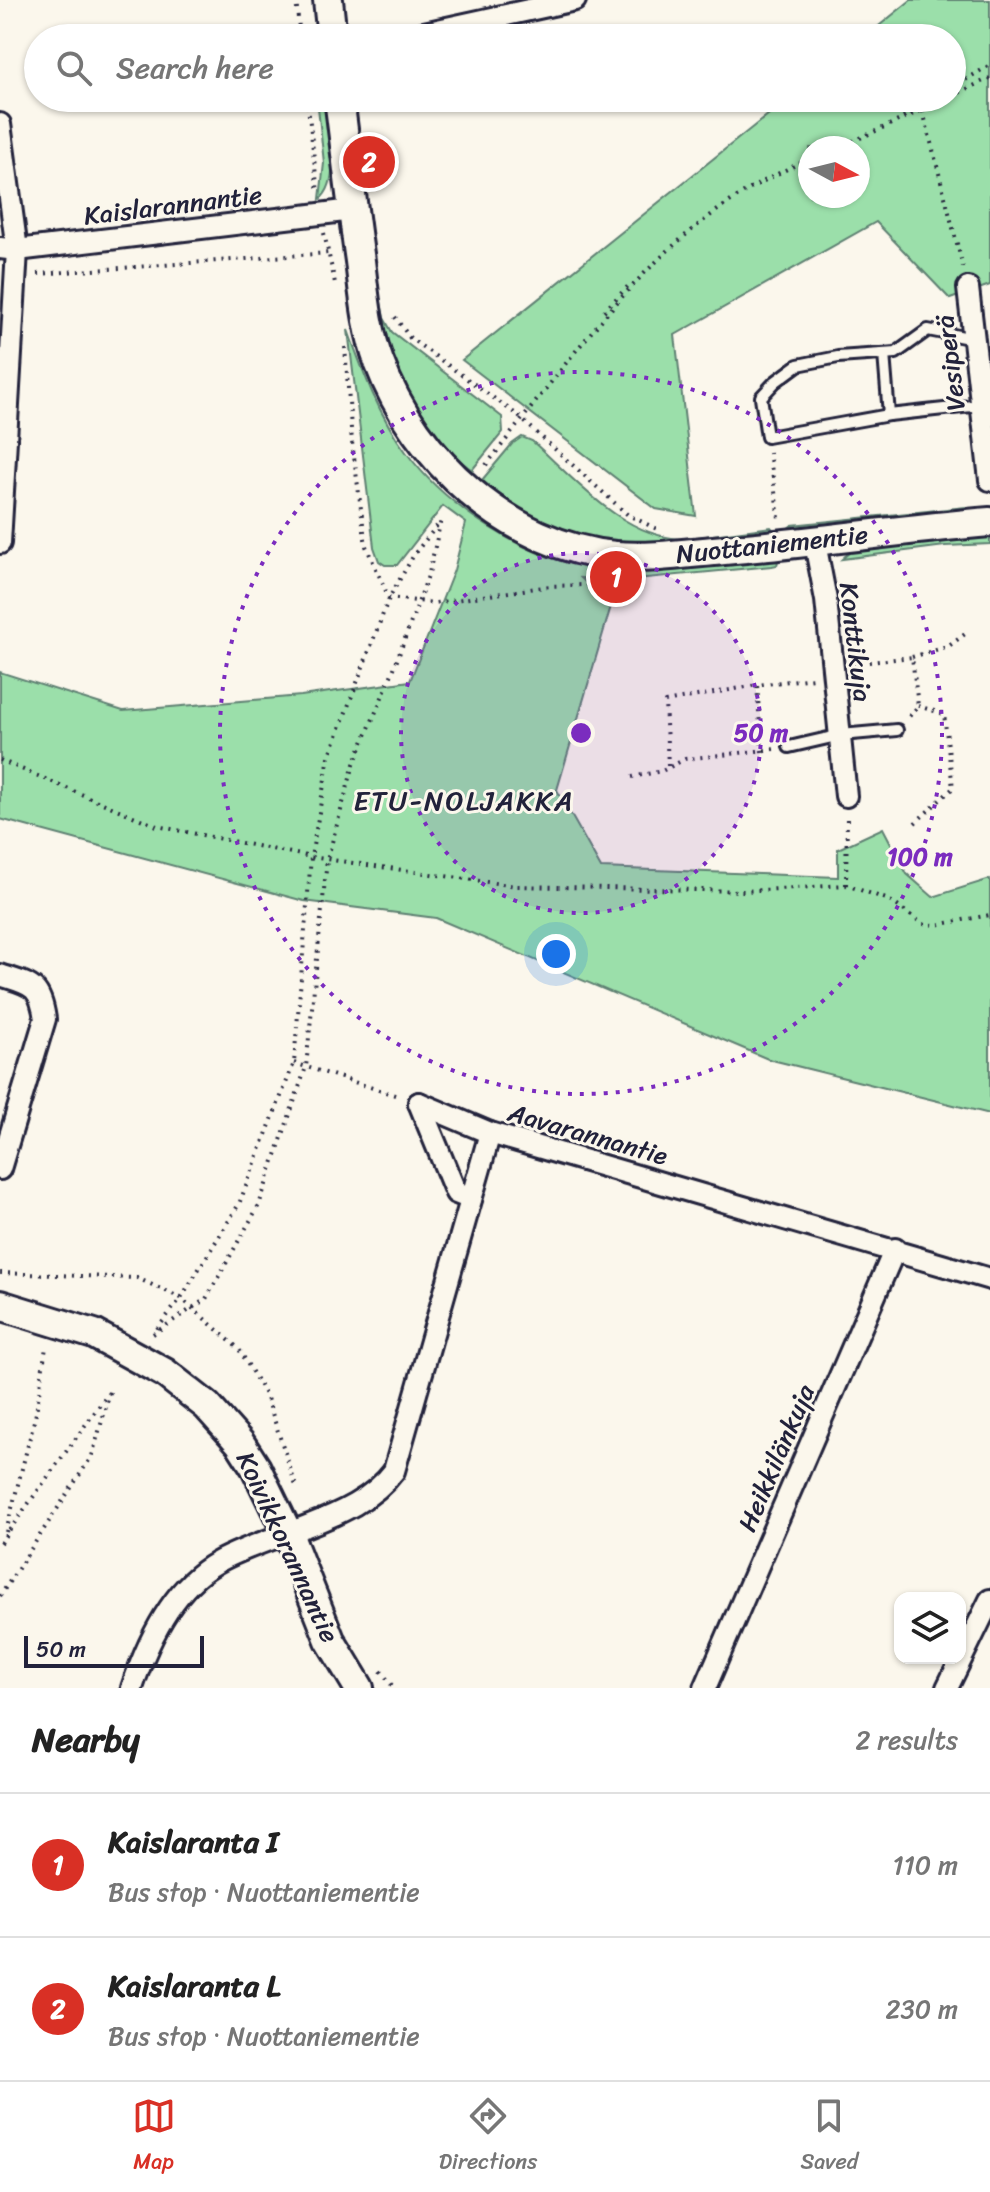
<!DOCTYPE html>
<html lang="en">
<head>
<meta charset="utf-8">
<style>
  :root { --surface:#fff; --page:#f2f2f2; --text:#222; --muted:#767676; --line:#e0e0e0; --accent:#d93025 }
  body { margin:0; font-family:Sriracha,sans-serif; background:var(--page); color:var(--text) }
  .controls { position:absolute; right:24px; bottom:24px; display:grid; overflow:hidden; border-radius:16px; box-shadow:0 2px 6px #0004 }
  .controls button { width:72px; height:72px; display:grid; place-items:center; padding:0; border:0; border-bottom:2px solid var(--line); background:var(--surface); color:var(--text); font:40px sans-serif }
  .compass { position:absolute; left:798px; top:136px; width:72px; height:72px; border-radius:50%; background:var(--surface); box-shadow:0 2px 6px #0004; rotate:97deg }
  .scale { position:absolute; left:24px; bottom:20px; width:180px; box-sizing:border-box; padding-left:8px; border:4px solid #22223b; border-top:0; font-size:22px; line-height:28px; white-space:nowrap; color:#22223b; -webkit-text-stroke:6px #fbf7ec; paint-order:stroke }
  .you { position:absolute; left:556px; top:954px; width:28px; height:28px; margin:-20px; border:6px solid #fff; border-radius:50%; background:#1a73e8; box-shadow:0 0 0 12px #1a73e833 }
  .badge { display:grid; place-items:center; width:52px; height:52px; border-radius:50%; background:var(--accent); color:#fff; font-size:26px; font-weight:700 }
  .pin { position:absolute; translate:-50% -50%; border:4px solid #fff; box-shadow:0 2px 8px #0006 }
  .list { margin:0; padding:0; list-style:none }
  h2 { display:flex; justify-content:space-between; align-items:center; height:104px; margin:0; padding:0 32px; font-size:34px }
  h2 small { font-size:26px; font-weight:400; color:var(--muted) }
  .list li { display:grid; grid-template-columns:52px 1fr auto; gap:24px; align-items:center; box-sizing:border-box; height:144px; padding:0 32px; border-top:2px solid var(--line) }
  .list b { display:block; font-size:30px; white-space:nowrap }
  .list p { margin:0; font-size:26px; white-space:nowrap; color:var(--muted) }
  .list em { font-size:26px; font-style:normal; color:var(--muted) }
  .icon { flex:none; width:44px; height:44px; fill:none; stroke:currentColor; stroke-width:2; stroke-linecap:round; stroke-linejoin:round }
  .map { position:relative; flex:none; width:990px; height:1688px; overflow:hidden }
  .search { position:absolute; background:var(--surface); box-shadow:0 2px 6px #0004; left:24px; right:24px; top:24px; height:88px; display:flex; align-items:center; gap:20px; box-sizing:border-box; padding:0 28px; border-radius:44px; color:var(--muted); font-size:30px }
  .sheet { height:392px; background:var(--surface) }
  nav { display:flex; justify-content:space-around; align-items:center; box-sizing:border-box; height:112px; border-top:2px solid var(--line); background:var(--surface); font-size:22px; color:var(--muted) }
  nav a { display:grid; justify-items:center; gap:4px }
  nav .on { color:var(--accent) }
  .map>svg:first-child { display:block }
  .green { fill:#9bdfaa; stroke:#5e8072; stroke-width:2; fill-rule:evenodd }
  .lines { fill:none; stroke-linecap:round; stroke-linejoin:round }
  .lane-casing { stroke:#22223b; stroke-width:16 }
  .street-casing { stroke:#22223b; stroke-width:26 }
  .secondary-casing { stroke:#22223b; stroke-width:34 }
  .path { stroke:#22223b; stroke-width:4; stroke-dasharray:2 6; stroke-linecap:butt }
  .lane { stroke:#fbf7ec; stroke-width:10 }
  .street { stroke:#fbf7ec; stroke-width:20 }
  .secondary { stroke:#fbf7ec; stroke-width:28 }
  .ring { fill:none; stroke:#7b2cbf; stroke-width:4; stroke-dasharray:4 8 }
  .labels { text-anchor:middle; stroke-width:6; stroke-linejoin:round; paint-order:stroke }
  .street-label { font-size:26px; fill:#22223b; stroke:#fbf7ec }
  .neighbourhood-label { font-size:28px; letter-spacing:2px; fill:#22223b; stroke:#fbf7ec }
  .centre { fill:#7b2cbf; stroke:#fbf7ec; stroke-width:4 }
  .ring-label { font-size:24px; text-anchor:middle; font-weight:bold; fill:#7b2cbf; stroke:#fbf7ec; stroke-width:6; stroke-linejoin:round; paint-order:stroke }
</style>
</head>
<body>
<div class="map">
<svg width="990" height="1688" viewBox="0 0 990 1688">
  <rect width="100%" height="100%" fill="#fbf7ec"/>
  <filter id="ink" filterUnits="userSpaceOnUse"><feTurbulence type="fractalNoise" baseFrequency=".0125" numOctaves="2"/><feDisplacementMap in="SourceGraphic" scale="16" xChannelSelector="R" yChannelSelector="G"/><feConvolveMatrix kernelMatrix="1 2 1 2 8 2 1 2 1" color-interpolation-filters="sRGB"/></filter>
  <g filter="url(#ink)">
    <g class="green">
      <path d="M 911,0 L 990,0 L 990,285 L 950,299 L 876,222 L 675,335 L 696,516 L 656,509 L 462,360 L 789,98 L 952,98 L 952,38 L 864,38 ZM 810,148 L 858,148 L 858,196 L 810,196 Z"/>
      <path d="M 317,98 L 325,98 C 328,126 343,180 320,199 L 324,163 Z"/>
      <path d="M 374,266 L 384,318 L 392,332 L 502,417 L 503,432 L 472,470 L 445,449 L 432,433 L 387,358 Z"/>
      <path d="M 348,330 C 363,372 379,416 406,452 C 445,506 529,562 596,568 L 595,579 L 581,578 L 611,606 L 557,790 L 601,868 L 838,877 L 838,849 L 883,828 L 907,874 L 933,897 L 990,879 L 990,1114 L 768,1059 L 436,918 L 304,901 L 0,819 L 0,672 L 123,711 L 301,696 L 410,681 L 454,570 L 466,523 L 443,506 L 397,565 L 385,565 L 379,561 L 374,547 Z"/>
      <path d="M 522,437 L 532,441 C 575,479 622,537 683,539 L 771,527 L 775,532 L 681,545 L 616,543 L 551,530 L 513,508 L 482,480 L 512,444 Z"/>
      <path d="M 967,507 L 965,511 L 788,532 L 787,529 L 792,525 Z"/>
      <path d="M 990,537 L 990,544 L 945,546 L 842,559 L 852,550 Z"/>
      <path d="M 779,558 L 777,565 L 772,566 L 626,580 L 627,570 L 683,569 Z"/>
    </g>
    <g class="lines">
      <defs>
        <g id="lane">
          <path d="M 974,339 L 928,330 L 896,353 L 838,357 L 798,365 L 775,382 L 761,397 L 767,437 L 889,415 L 981,405"/>
          <path d="M 884,354 L 889,415"/>
          <path d="M 789,747 L 841,735 L 897,730"/>
        </g>
        <g id="street">
          <path d="M 401,38 L 575,0"/>
          <path d="M 0,124 L 17,250 L 0,543"/>
          <path d="M 0,248 L 17,250 L 353,210"/>
          <path d="M 968,288 L 990,480"/>
          <path d="M 815,543 L 826,600 L 846,796"/>
          <path d="M 0,975 C 31,985 40,984 45,1019 L 0,1169"/>
          <path d="M 419,1103 L 456,1193 L 471,1199"/>
          <path d="M 419,1103 L 490,1133"/>
          <path d="M 132,1688 C 147,1643 172,1588 216,1563 C 239,1549 281,1536 307,1526 C 339,1514 373,1499 394,1471 L 490,1133 L 990,1279"/>
          <path d="M 705,1688 L 895,1249"/>
          <path d="M 947,1688 L 990,1600"/>
        </g>
        <g id="secondary">
          <path d="M 328,0 L 332,38"/>
          <path d="M 339,98 C 346,152 352,206 360,261 C 364,294 367,330 379,362 C 415,460 509,546 615,556 C 651,559 689,553 724,550 C 813,543 901,529 990,522"/>
          <path d="M 0,1305 L 94,1334 L 165,1373 L 207,1406 L 240,1443 L 256,1468 L 288,1534 L 330,1640 L 359,1688"/>
        </g>
      </defs>
      <use href="#lane" class="lane-casing"/>
      <use href="#street" class="street-casing"/>
      <use href="#secondary" class="secondary-casing"/>
      <g class="path">
        <path d="M 296,0 L 300,38"/>
        <path d="M 952,88 L 990,65"/>
        <path d="M 952,96 L 990,78"/>
        <path d="M 307,98 L 318,193"/>
        <path d="M 923,111 L 963,267"/>
        <path d="M 903,117 L 935,98"/>
        <path d="M 838,148 L 949,98"/>
        <path d="M 324,233 L 335,283"/>
        <path d="M 38,274 L 329,253"/>
        <path d="M 604,311 L 631,283"/>
        <path d="M 395,317 L 410,338 L 516,414 L 628,515 L 657,529"/>
        <path d="M 345,347 L 352,442 L 366,546 L 389,598 L 435,603 L 550,586 L 617,584"/>
        <path d="M 769,452 L 779,518"/>
        <path d="M 486,465 C 583,345 661,220 810,159"/>
        <path d="M 912,657 L 949,646 L 965,634"/>
        <path d="M 853,664 L 912,657 L 918,706 L 907,719"/>
        <path d="M 762,752 L 757,685 L 813,678"/>
        <path d="M 0,760 L 157,826 L 311,857 L 516,886 L 745,891 L 846,885 L 889,900 L 923,924 L 936,925 L 990,915"/>
        <path d="M 668,766 L 665,702 L 757,685"/>
        <path d="M 632,777 L 662,771 L 685,759 L 775,749"/>
        <path d="M 915,823 L 953,788 L 944,714 L 918,706"/>
        <path d="M 846,885 L 847,815"/>
        <path d="M 294,1063 L 398,1096"/>
        <path d="M 0,1273 L 137,1278 L 181,1298 L 239,1349 L 267,1398 L 296,1486"/>
        <path d="M 157,1329 L 181,1298 L 239,1204 L 294,1063 L 311,857 L 329,757 L 389,598 L 415,553 L 440,522"/>
        <path d="M 153,1334 L 206,1299 L 259,1205 L 306,1067 L 327,860 L 354,764 L 393,671 L 429,573 L 441,520"/>
        <path d="M 6,1532 L 36,1413 L 46,1347"/>
        <path d="M 0,1543 L 110,1391"/>
        <path d="M 0,1596 L 92,1456 L 111,1389"/>
        <path d="M 381,1671 L 394,1688"/>
      </g>
      <use href="#lane" class="lane"/>
      <use href="#street" class="street"/>
      <use href="#secondary" class="secondary"/>
    </g>
  </g>
  <circle cx="581" cy="733" r="180" fill="#7b2cbf" fill-opacity=".12"/>
  <g class="ring">
    <circle cx="581" cy="733" r="180"/>
    <circle cx="581" cy="733" r="361"/>
  </g>
  <g class="labels">
    <g class="street-label">
      <text transform="translate(173 205) rotate(-7)" y="9">Kaislarannantie</text>
      <text transform="translate(950 363) rotate(-97)" y="9">Vesiperä</text>
      <text transform="translate(772 544) rotate(-6)" y="9">Nuottaniementie</text>
      <text transform="translate(856 642) rotate(83)" y="9">Konttikuja</text>
      <text transform="translate(588 1134) rotate(16)" y="9">Aavarannantie</text>
      <text transform="translate(776 1458) rotate(-67)" y="9">Heikkilänkuja</text>
      <text transform="translate(288 1547) rotate(65)" y="9">Koivikkorannantie</text>
    </g>
    <g class="neighbourhood-label">
      <text x="464" y="810">ETU-NOLJAKKA</text>
    </g>
  </g>
  <circle cx="581" cy="733" r="12" class="centre"/>
  <g class="ring-label">
    <text x="761" y="741">50 m</text>
    <text x="920" y="865">100 m</text>
  </g>
</svg>
<div class="controls">
<button><svg class="icon" aria-label="layers" viewBox="0 0 24 24"><path d="M12 4l9 5-9 5-9-5zM3 14l9 5 9-5"/></svg></button>
</div>
<svg class="compass" viewBox="-18 -18 36 36"><path d="M0-13l5 13h-10z" fill="#e53935"/><path d="M0 13l5-13h-10z" fill="#767676"/></svg>
<div class="scale">50 m</div>
<div class="you"></div>
<div class="pin badge" style="left:616px;top:577px">1</div>
<div class="pin badge" style="left:369px;top:162px">2</div>
<div class="search"><svg class="icon" aria-label="search" viewBox="0 0 24 24"><circle cx="10" cy="10" r="6"/><path d="M15 15l6 6"/></svg>Search here</div>
</div>
<section class="sheet">
<h2>Nearby<small>2 results</small></h2>
<ul class="list">
<li><span class="badge">1</span><div><b>Kaislaranta I</b><p>Bus stop · Nuottaniementie</p></div><em>110 m</em></li>
<li><span class="badge">2</span><div><b>Kaislaranta L</b><p>Bus stop · Nuottaniementie</p></div><em>230 m</em></li>
</ul>
</section>
<nav>
<a class="on"><svg class="icon" aria-label="map" viewBox="0 0 24 24"><path d="M3 6l6-2 6 2 6-2v14l-6 2-6-2-6 2zM9 4v14M15 6v14"/></svg>Map</a>
<a><svg class="icon" aria-label="directions" viewBox="0 0 24 24"><path d="M12 3l9 9-9 9-9-9zM9 14v-3h6M13 9l2 2-2 2"/></svg>Directions</a>
<a><svg class="icon" aria-label="saved" viewBox="0 0 24 24"><path d="M7 4h10v16l-5-4-5 4z"/></svg>Saved</a>
</nav>
</body>
</html>
